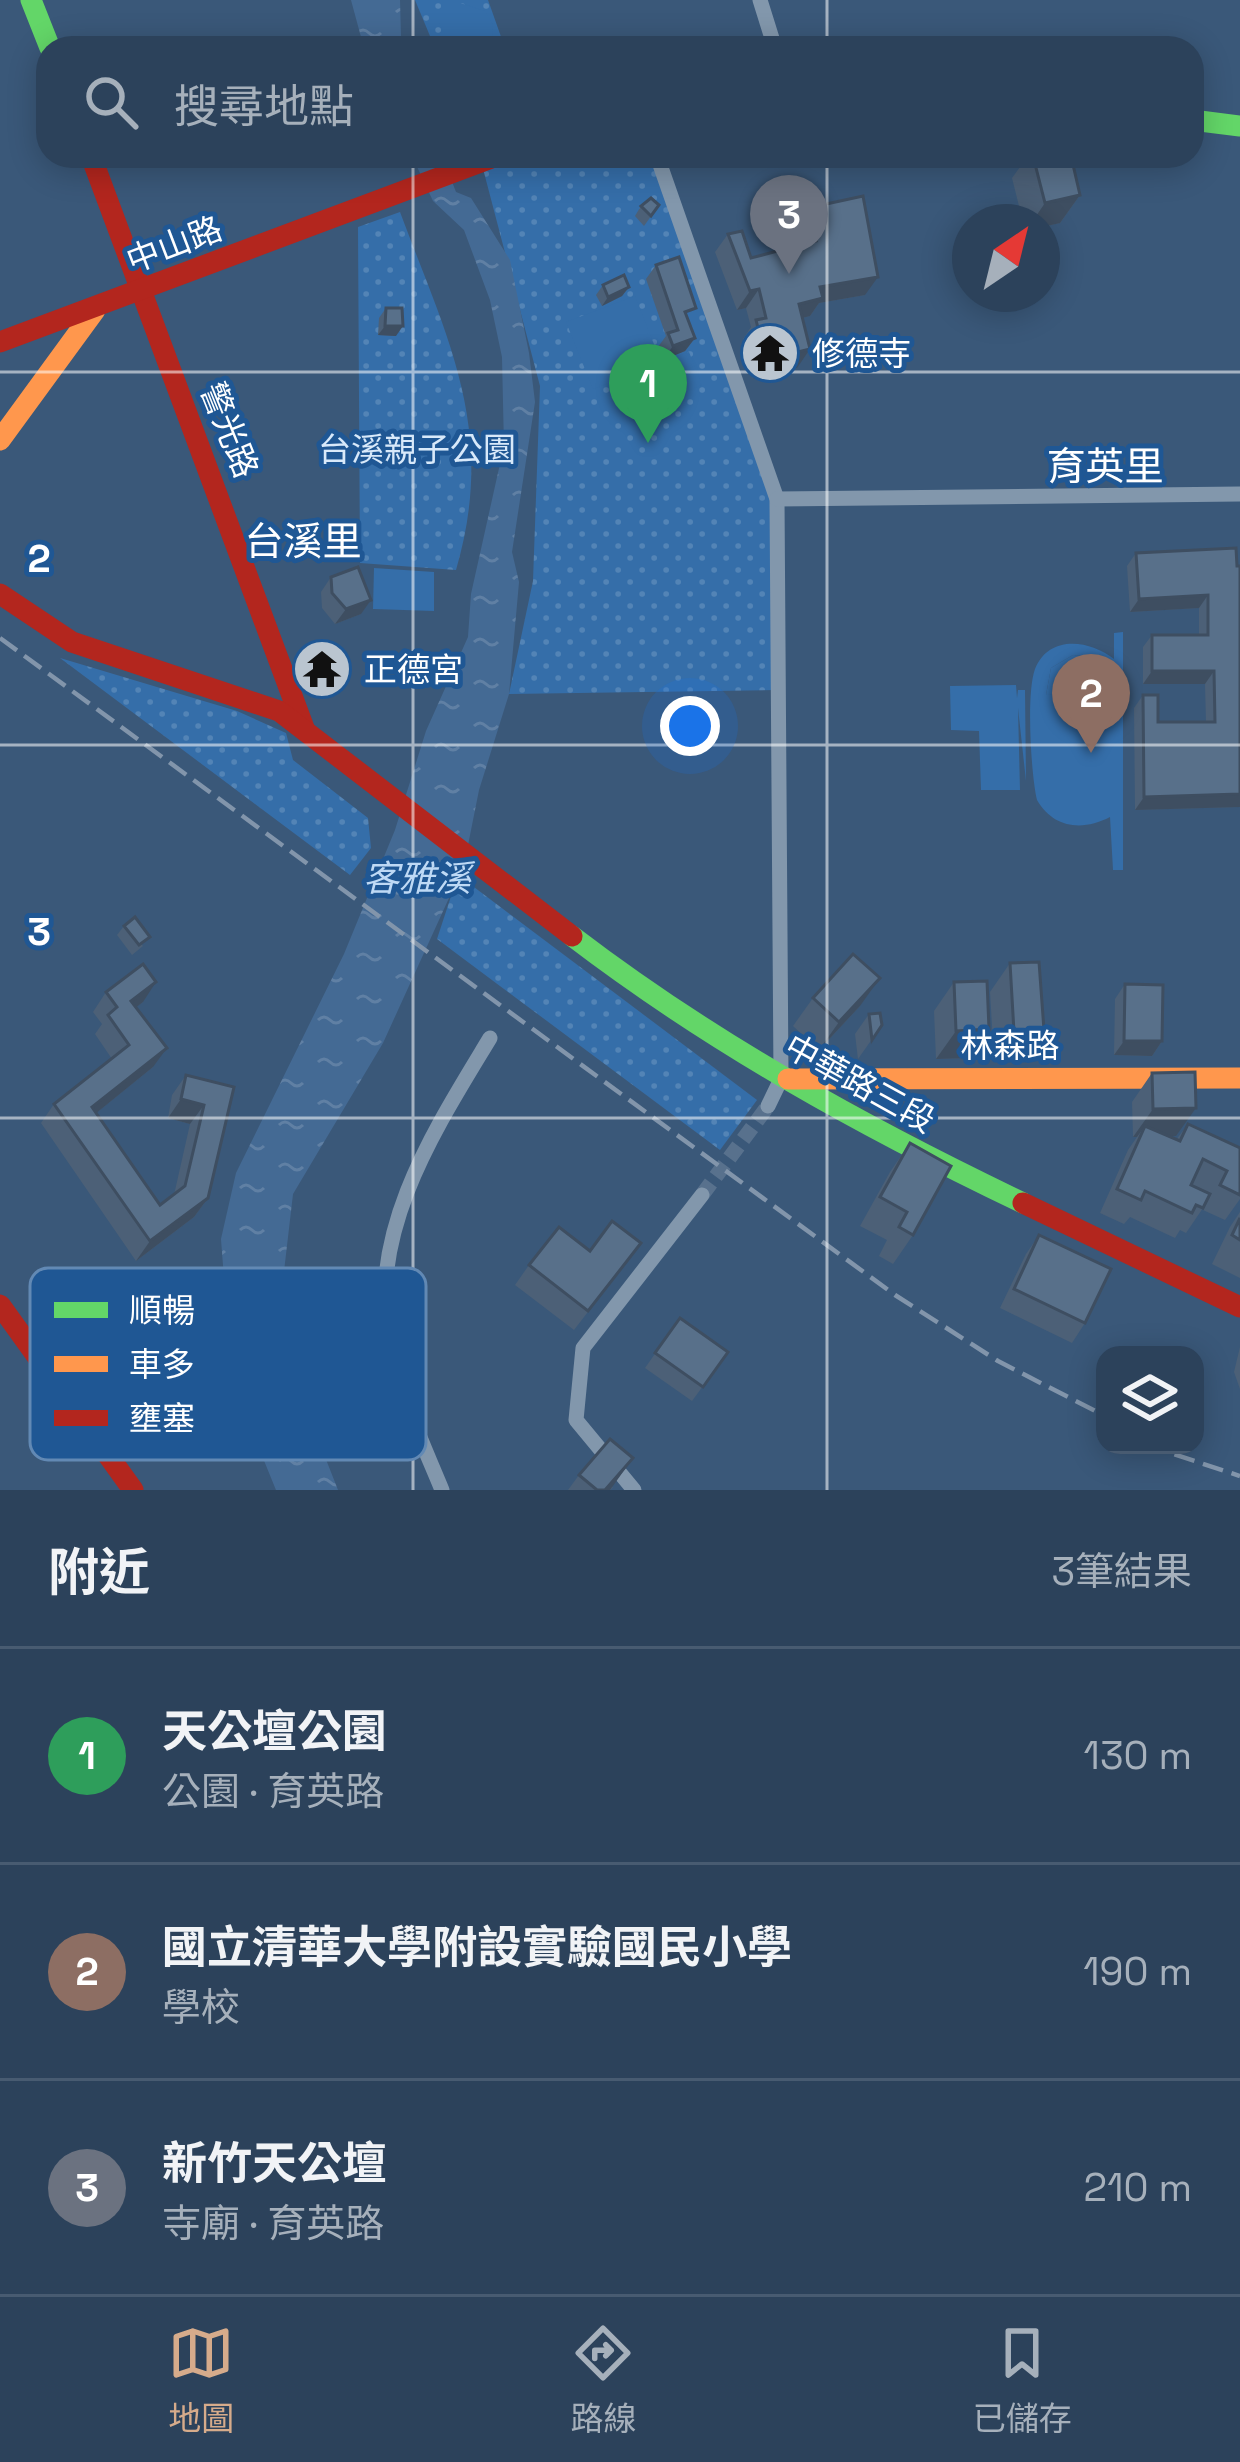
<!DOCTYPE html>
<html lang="zh-TW">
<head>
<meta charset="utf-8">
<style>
  :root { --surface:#2c425b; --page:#344961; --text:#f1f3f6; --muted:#a6b0bb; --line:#485b71; --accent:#d6ab8b }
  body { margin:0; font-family:"Space Grotesk","Noto Sans TC",sans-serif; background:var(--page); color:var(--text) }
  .controls { position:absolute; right:36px; bottom:36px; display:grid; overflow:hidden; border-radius:24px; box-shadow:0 6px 30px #0003 }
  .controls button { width:108px; height:108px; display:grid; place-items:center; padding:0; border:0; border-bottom:3px solid var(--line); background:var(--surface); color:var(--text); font:60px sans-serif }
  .compass { position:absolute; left:952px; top:204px; width:108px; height:108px; border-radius:50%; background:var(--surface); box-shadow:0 6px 30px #0003; rotate:35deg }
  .you { position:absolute; left:690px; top:726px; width:42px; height:42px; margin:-30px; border:9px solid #fff; border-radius:50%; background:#1a73e8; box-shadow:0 0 0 18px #1a73e833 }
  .badge { display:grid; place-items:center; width:78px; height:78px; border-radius:50%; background:var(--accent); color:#fff; font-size:39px; font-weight:700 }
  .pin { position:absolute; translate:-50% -99px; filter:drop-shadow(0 3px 6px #0008) }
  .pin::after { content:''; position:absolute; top:63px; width:42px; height:36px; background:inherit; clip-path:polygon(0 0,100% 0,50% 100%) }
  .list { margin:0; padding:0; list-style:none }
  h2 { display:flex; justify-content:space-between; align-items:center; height:156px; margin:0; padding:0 48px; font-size:51px }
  h2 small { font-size:39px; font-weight:400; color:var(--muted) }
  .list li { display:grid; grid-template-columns:78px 1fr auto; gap:36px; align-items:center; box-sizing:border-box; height:216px; padding:0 48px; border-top:3px solid var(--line) }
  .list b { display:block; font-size:45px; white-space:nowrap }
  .list p { margin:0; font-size:39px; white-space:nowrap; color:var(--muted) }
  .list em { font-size:39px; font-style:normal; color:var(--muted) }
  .icon { flex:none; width:66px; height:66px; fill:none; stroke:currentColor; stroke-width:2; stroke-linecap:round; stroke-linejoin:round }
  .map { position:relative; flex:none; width:1240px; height:1490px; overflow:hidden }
  .search { position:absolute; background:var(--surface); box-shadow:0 6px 30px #0003; left:36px; right:36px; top:36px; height:132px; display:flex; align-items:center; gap:30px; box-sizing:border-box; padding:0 42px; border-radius:36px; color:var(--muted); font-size:45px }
  .sheet { height:804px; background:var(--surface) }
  nav { display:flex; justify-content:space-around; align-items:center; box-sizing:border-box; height:168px; border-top:3px solid var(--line); background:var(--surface); font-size:33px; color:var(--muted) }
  nav a { display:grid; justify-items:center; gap:6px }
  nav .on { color:var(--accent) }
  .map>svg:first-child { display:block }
  .grass { fill:url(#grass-tufts) }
  .park { fill:url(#park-dots) }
  .pitch { fill:#356ea9; fill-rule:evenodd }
  .water { fill:url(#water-ripples) }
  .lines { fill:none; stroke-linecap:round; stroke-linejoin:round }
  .street-tunnel { stroke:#58718d; stroke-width:15; stroke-dasharray:15 8; stroke-linecap:butt }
  .street { stroke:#8297ac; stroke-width:15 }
  .fast { stroke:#63d668; stroke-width:21 }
  .slow { stroke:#ff974d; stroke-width:21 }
  .jam { stroke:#b3261e; stroke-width:21 }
  .rail { stroke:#8295ab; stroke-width:4.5; stroke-dasharray:21 9; stroke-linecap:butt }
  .wall { fill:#4c6077 }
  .shaded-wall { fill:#3e4e61 }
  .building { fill:#58708a; stroke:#3e4e61; stroke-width:3 }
  .grid { fill:none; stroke:#fff; stroke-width:3; stroke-opacity:0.55 }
  .labels { text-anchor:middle; stroke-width:10; stroke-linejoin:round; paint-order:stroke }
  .street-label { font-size:33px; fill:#fff; stroke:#1f5794 }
  .poi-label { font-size:33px; fill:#fff; stroke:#1f5794; text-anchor:start }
  .park-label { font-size:33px; fill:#d8e9fa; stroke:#1f5794 }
  .water-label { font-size:36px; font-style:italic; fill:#bed9f5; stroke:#1f5794 }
  .quarter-label { font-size:39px; fill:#fff; stroke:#1f5794 }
  .key { fill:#1f5794; stroke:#6289b4; stroke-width:3 }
  .key-label { font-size:33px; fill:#fff }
  .grid-label { font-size:39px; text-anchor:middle; font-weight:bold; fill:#fff; stroke:#1f5794; stroke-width:10; stroke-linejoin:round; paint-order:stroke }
</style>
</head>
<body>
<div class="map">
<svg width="1240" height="1490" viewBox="0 0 1240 1490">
  <defs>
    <pattern id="grass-tufts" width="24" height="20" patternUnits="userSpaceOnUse" patternTransform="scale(3)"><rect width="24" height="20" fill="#356ea9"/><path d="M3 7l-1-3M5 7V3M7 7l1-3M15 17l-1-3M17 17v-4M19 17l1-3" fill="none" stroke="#5384b6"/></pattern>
    <pattern id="park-dots" width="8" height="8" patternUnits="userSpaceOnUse" patternTransform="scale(3)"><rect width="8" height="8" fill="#356ea9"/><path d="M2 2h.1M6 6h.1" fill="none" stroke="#5384b6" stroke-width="1.8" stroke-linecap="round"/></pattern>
    <pattern id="water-ripples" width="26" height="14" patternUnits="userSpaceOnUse" patternTransform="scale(3)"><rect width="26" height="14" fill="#446a94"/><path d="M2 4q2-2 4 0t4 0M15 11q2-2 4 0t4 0" fill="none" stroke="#6080a4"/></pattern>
  </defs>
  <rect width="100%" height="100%" fill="#3a5879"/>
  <path class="grass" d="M 1073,655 L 1093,657 L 1113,673 L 1112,694 L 1046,695 L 1051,668 Z"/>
  <g class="park">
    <path d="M 415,0 L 488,0 L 505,48 L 435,48 Z"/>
    <path d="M 495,156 L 656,156 L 777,499 L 775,690 L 509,694 L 533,581 L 540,386 L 481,161 Z"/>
    <path d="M 400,212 C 448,341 497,429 456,570 L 360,563 L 358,227 Z"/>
    <path d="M 60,658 L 237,711 L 286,733 L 293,760 L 368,818 L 371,848 L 350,875 Z"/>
    <path d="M 458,875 L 757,1100 L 720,1150 L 437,939 Z"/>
  </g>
  <g class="pitch">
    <path d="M 460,3 L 485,11 L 492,23 L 493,48 L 452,48 L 439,23 Z"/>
    <path d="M 635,296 L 661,362 L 689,352 L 702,385 L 633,414 L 620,379 L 593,389 L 566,322 Z"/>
    <path d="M 374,568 L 434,572 L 434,611 L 373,609 Z"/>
    <path d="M 1123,632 L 1123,870 L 1113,870 L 1110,817 C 1083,831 1054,829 1037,800 C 1031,775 1026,693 1035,669 C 1049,634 1090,640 1114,659 L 1114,633 ZM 1073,655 L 1093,657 L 1113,673 L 1111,694 L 1046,695 L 1051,668 Z"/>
    <path d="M 1016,685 L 1017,698 L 1018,690 L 1025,690 L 1026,781 L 1018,708 L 1020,790 L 981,790 L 979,731 L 951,730 L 950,686 Z"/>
  </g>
  <g class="water">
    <path d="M 351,0 L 400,0 L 401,38 L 407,48 L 364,48 Z"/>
    <path d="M 412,156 L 442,156 L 456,192 L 471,198 L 510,260 L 529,353 L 535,402 L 512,552 L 519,582 L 509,694 L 479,790 L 464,865 L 383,1043 L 293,1194 L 281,1297 L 290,1368 L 338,1490 L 276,1490 L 232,1382 L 221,1239 L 236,1173 L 344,954 L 395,830 L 426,731 L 468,637 L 471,594 L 504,446 L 502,357 L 490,300 L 464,230 L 433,201 Z"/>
  </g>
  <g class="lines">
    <path class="street-tunnel" d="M 702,1195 L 768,1106"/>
    <g class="street">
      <path d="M 760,0 L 775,48"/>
      <path d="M 657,156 L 777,499 L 781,1079 L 768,1106"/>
      <path d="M 777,499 L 1240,494"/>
      <path d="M 442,1490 C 423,1444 399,1393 389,1343 C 367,1232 435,1129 490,1038"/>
      <path d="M 634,1490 L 576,1420 L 583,1348 L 702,1195"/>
    </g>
    <g class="fast">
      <path d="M 31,0 L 50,48"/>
      <path d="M 1192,120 L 1240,126"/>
      <path d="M 572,936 C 712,1043 864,1127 1023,1203"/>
    </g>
    <g class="slow">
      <path d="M 0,440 L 95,310"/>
      <path d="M 788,1079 L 1240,1078"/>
    </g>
    <g class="jam">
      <path d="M 91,156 L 304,728"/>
      <path d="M 0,342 L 497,156"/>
      <path d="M 0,594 L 72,642 L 279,711 L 572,936"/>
      <path d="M 1023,1203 L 1240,1307"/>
      <path d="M 0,1305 L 133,1490"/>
    </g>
    <g class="rail">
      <path d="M 0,638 L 895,1295 L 998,1361 L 1105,1416"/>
      <path d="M 1146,1445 L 1240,1476"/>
    </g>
  </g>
  <g class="wall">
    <path d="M 1028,156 L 1071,156 L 1080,195 L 1060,223 L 1042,227 L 1042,222 L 1023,222 L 1012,178 Z"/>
    <path d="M 659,205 L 644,226 L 635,216 L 641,206 Z"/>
    <path d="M 808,208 L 865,295 L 819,303 L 810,316 L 802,318 L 797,368 L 753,379 L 743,339 L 751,327 L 746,308 L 737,310 L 715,252 L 728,234 L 751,258 L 800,245 L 795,226 Z"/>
    <path d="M 656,265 L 688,320 L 695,338 L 685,351 L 663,360 L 658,347 L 666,336 L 646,279 Z"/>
    <path d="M 603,285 L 629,287 L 622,296 L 602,306 L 596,295 Z"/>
    <path d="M 386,308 L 396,336 L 378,335 L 379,318 Z"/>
    <path d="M 1136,553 L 1240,566 L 1240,807 L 1135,810 L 1134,708 L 1143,695 L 1158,722 L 1206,722 L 1205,684 L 1143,684 L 1143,647 L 1152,635 L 1199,635 L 1199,608 L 1130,612 L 1127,566 Z"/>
    <path d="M 331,577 L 361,614 L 335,624 L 322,608 L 321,592 Z"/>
    <path d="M 323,645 L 331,683 L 324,693 L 314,689 L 309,676 L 316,655 Z"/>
    <path d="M 124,926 L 143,946 L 132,955 L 117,935 Z"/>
    <path d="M 1010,963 L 1044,1030 L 1024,1058 L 994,1060 L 990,992 Z"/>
    <path d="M 954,982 L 989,1029 L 969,1058 L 936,1059 L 934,1011 Z"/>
    <path d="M 1125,984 L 1162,1041 L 1152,1056 L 1114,1055 L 1115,999 Z"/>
    <path d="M 106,992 L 143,1002 L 136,1007 L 153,1067 L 96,1113 L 160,1205 L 174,1195 L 190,1124 L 168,1118 L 172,1095 L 186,1075 L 234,1087 L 208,1198 L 194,1217 L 136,1261 L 41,1123 L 54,1104 L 112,1059 L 95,1034 L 102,1024 L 93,1012 Z"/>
    <path d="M 813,998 L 860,1006 L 819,1050 L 793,1026 Z"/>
    <path d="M 869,1014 L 882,1025 L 858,1059 L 855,1034 Z"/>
    <path d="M 1152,1073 L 1176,1136 L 1169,1136 L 1176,1140 L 1188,1124 L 1240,1148 L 1240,1199 L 1225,1220 L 1203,1210 L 1210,1195 L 1203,1208 L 1186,1233 L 1180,1230 L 1175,1238 L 1130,1217 L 1124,1224 L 1100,1213 L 1128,1150 L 1137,1137 L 1133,1137 L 1132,1102 Z"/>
    <path d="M 910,1143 L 913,1235 L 893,1264 L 879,1256 L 887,1240 L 860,1226 L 890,1172 Z"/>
    <path d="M 1240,1212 L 1240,1278 L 1212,1264 L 1230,1227 Z"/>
    <path d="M 1039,1235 L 1085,1323 L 1072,1343 L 1000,1308 L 1026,1254 Z"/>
    <path d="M 641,1243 L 574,1330 L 515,1285 L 529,1265 L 590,1251 Z"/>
    <path d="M 680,1318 L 728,1352 L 692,1401 L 645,1368 Z"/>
    <path d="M 1240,1347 L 1240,1389 L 1234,1372 Z"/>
    <path d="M 579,1475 L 613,1487 L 610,1490 L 568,1490 Z"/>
  </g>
  <g class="shaded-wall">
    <path d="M 1080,195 L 1060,223 L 1042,227 L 1042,222 L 1032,222 L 1045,203 Z"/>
    <path d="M 878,277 L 865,295 L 819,303 L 810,316 L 786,322 L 799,304 L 820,287 Z"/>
    <path d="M 629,287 L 622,296 L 602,306 L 608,297 Z"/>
    <path d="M 759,289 L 746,308 L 737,310 L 750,291 Z"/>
    <path d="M 385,326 L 403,326 L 396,336 L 378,335 Z"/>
    <path d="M 695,338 L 685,351 L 663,360 L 673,346 Z"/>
    <path d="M 810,349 L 797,368 L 753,379 L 766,360 Z"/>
    <path d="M 1208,595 L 1199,608 L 1130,612 L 1139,599 Z"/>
    <path d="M 371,600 L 361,614 L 335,624 L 346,609 Z"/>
    <path d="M 1152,671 L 1214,671 L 1205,684 L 1143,684 Z"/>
    <path d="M 1240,794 L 1240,807 L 1135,810 L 1144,797 Z"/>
    <path d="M 880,978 L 860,1006 L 819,1050 L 839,1022 Z"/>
    <path d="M 156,982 L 143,1002 L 118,1021 L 131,1001 Z"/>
    <path d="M 989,1029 L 969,1058 L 936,1059 L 956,1031 Z"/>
    <path d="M 1044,1030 L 1024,1058 L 994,1060 L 1014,1032 Z"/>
    <path d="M 1124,1041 L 1162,1041 L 1152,1056 L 1114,1055 Z"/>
    <path d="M 167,1048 L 153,1067 L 79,1127 L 92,1107 Z"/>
    <path d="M 181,1099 L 204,1105 L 190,1124 L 168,1118 Z"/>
    <path d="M 1196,1108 L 1176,1136 L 1140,1137 L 1145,1126 L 1137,1137 L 1133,1137 L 1153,1109 Z"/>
    <path d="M 208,1198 L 194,1217 L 136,1261 L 150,1241 Z"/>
    <path d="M 633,1458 L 610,1490 L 605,1490 Z"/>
  </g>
  <g class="building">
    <path d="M 1033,156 L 1071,156 L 1080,195 L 1045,203 Z"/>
    <path d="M 863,196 L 878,277 L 820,287 L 823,298 L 799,304 L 810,349 L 766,360 L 756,320 L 766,318 L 759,289 L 750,291 L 728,234 L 742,231 L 751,258 L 816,241 L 808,208 Z"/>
    <path d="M 651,198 L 659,205 L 651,216 L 641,206 Z"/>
    <path d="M 679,257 L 696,308 L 685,312 L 695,338 L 673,346 L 668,333 L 678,330 L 656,265 Z"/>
    <path d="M 624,275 L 629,287 L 608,297 L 603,285 Z"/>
    <path d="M 386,308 L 402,308 L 403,326 L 385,326 Z"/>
    <path d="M 1236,548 L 1237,566 L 1240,566 L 1240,794 L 1144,797 L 1143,695 L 1158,695 L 1158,722 L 1215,722 L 1214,671 L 1152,671 L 1152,635 L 1208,635 L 1208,595 L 1139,599 L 1136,553 Z"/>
    <path d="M 358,567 L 371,600 L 346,609 L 332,593 L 331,577 Z"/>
    <path d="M 323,645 L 341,653 L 331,683 L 321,679 L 316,666 Z"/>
    <path d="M 135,917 L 150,937 L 139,945 L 124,926 Z"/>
    <path d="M 853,954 L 880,978 L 839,1022 L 813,998 Z"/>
    <path d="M 1039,962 L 1044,1030 L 1014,1032 L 1010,963 Z"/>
    <path d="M 143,964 L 156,982 L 131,1001 L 167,1048 L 92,1107 L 160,1205 L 185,1186 L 204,1105 L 181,1099 L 186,1075 L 234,1087 L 208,1198 L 150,1241 L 54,1104 L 129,1045 L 108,1015 L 117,1007 L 106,992 Z"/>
    <path d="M 987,981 L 989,1029 L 956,1031 L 954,982 Z"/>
    <path d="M 1125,984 L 1163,985 L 1162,1041 L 1124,1041 Z"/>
    <path d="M 880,1013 L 882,1025 L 872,1040 L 869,1014 Z"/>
    <path d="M 1195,1072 L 1196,1108 L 1153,1109 L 1152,1073 Z"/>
    <path d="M 1188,1124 L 1240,1148 L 1240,1195 L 1220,1185 L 1227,1171 L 1203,1159 L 1191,1185 L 1210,1194 L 1203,1208 L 1196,1205 L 1192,1213 L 1145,1191 L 1141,1200 L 1117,1189 L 1145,1126 L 1180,1141 Z"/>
    <path d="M 910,1143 L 951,1166 L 913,1235 L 899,1227 L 907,1212 L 880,1197 Z"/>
    <path d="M 1240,1218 L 1240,1240 L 1232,1235 Z"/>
    <path d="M 612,1221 L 641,1243 L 588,1311 L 529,1265 L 559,1227 L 590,1251 Z"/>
    <path d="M 1039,1235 L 1111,1269 L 1085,1323 L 1014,1289 Z"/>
    <path d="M 680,1318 L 728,1352 L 703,1387 L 655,1353 Z"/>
    <path d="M 610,1439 L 633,1458 L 605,1490 L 597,1490 L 579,1475 Z"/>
  </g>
  <path class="grid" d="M 413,0 L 413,48M 827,0 L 827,48M 413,156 L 413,1490M 827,156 L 827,1490M 0,372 L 1240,372M 0,745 L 1240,745M 0,1118 L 1240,1118"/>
  <defs>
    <symbol id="temple-disc" viewBox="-11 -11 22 22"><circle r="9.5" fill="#bac5d0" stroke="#1f5794"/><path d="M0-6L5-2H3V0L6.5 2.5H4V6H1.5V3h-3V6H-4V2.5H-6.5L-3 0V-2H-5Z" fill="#111"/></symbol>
  </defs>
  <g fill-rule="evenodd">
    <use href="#temple-disc" x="737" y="320" width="66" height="66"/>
    <use href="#temple-disc" x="289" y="636" width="66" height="66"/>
  </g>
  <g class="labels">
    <g class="street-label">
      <text transform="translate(174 244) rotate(-21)" y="12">中山路</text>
      <text transform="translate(230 430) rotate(68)" y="12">警光路</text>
      <text x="1010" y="1057">林森路</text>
      <text transform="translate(860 1083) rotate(29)" y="12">中華路三段</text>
    </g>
    <g class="poi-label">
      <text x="812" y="365">修德寺</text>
      <text x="364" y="681">正德宮</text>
    </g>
    <g class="park-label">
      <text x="417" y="461">台溪親子公園</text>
    </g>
    <g class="water-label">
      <text x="417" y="891">客雅溪</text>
    </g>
    <g class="quarter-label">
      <text x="1105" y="480">育英里</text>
      <text x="303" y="555">台溪里</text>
    </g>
  </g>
  <rect x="30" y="1268" width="396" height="192" rx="18" class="key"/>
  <rect x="54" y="1302" width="54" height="16" fill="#63d668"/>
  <rect x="54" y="1356" width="54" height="16" fill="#ff974d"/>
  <rect x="54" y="1410" width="54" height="16" fill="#b3261e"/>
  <g class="key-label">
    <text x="129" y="1322">順暢</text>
    <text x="129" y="1376">車多</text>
    <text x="129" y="1430">壅塞</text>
  </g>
  <g class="grid-label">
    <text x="39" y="572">2</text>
    <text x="39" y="945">3</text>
  </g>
</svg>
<div class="controls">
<button><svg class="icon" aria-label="layers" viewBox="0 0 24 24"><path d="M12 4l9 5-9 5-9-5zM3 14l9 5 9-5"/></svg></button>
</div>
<svg class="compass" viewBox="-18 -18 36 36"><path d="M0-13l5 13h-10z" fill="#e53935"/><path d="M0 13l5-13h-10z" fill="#a6b0bb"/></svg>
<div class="you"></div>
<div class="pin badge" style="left:648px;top:443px;background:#2e9e5b">1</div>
<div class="pin badge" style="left:1091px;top:753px;background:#8d6e63">2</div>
<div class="pin badge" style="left:789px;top:274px;background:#6b7280">3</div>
<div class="search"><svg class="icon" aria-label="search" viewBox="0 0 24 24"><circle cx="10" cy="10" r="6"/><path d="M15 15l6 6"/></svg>搜尋地點</div>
</div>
<section class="sheet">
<h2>附近<small>3筆結果</small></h2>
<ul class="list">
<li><span class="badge" style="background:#2e9e5b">1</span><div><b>天公壇公園</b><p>公園 · 育英路</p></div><em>130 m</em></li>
<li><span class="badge" style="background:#8d6e63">2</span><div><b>國立清華大學附設實驗國民小學</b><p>學校</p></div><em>190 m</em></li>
<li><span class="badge" style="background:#6b7280">3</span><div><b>新竹天公壇</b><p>寺廟 · 育英路</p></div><em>210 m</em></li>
</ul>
</section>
<nav>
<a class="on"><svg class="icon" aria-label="map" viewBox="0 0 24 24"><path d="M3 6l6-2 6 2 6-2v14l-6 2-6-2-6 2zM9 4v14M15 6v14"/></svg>地圖</a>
<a><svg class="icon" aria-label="directions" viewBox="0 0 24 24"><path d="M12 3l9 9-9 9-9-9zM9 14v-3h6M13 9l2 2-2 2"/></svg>路線</a>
<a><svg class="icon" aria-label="saved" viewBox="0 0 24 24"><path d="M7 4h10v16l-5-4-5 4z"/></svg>已儲存</a>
</nav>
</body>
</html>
